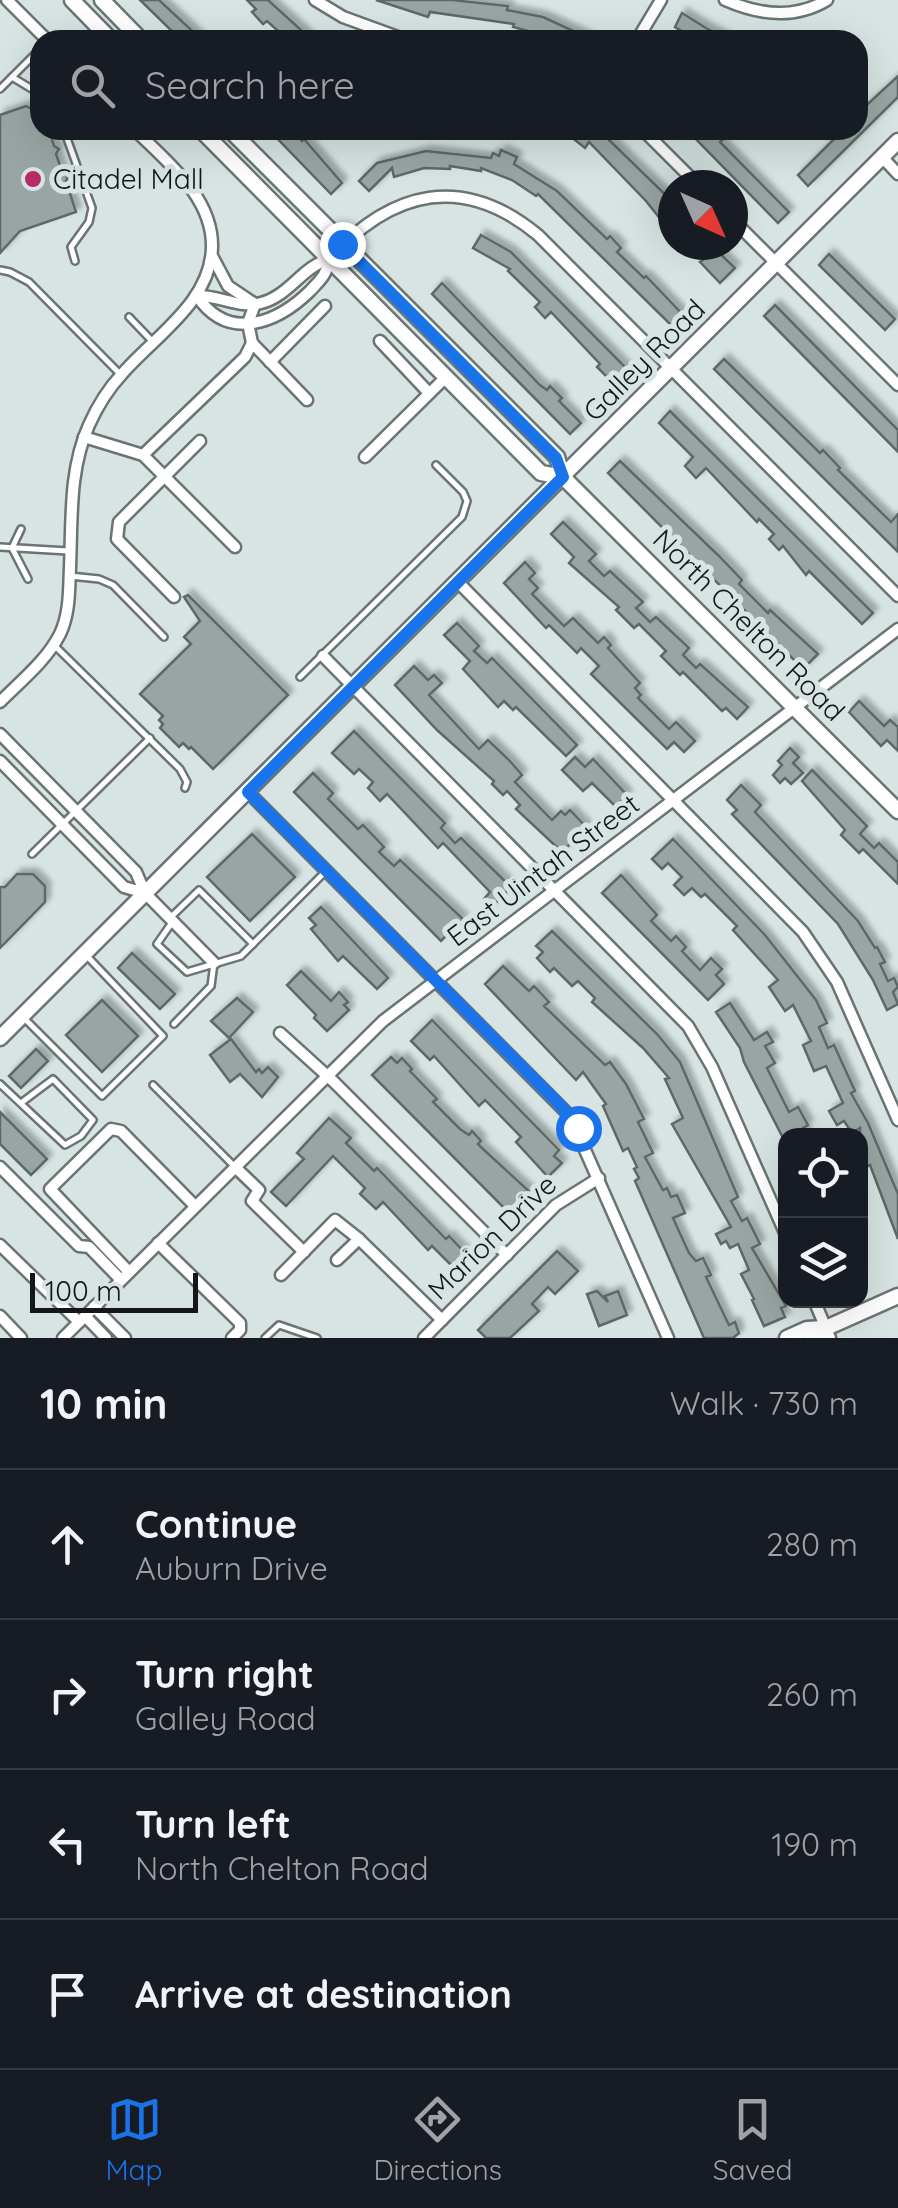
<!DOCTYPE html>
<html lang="en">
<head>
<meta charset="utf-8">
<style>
  :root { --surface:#171b24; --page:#20242c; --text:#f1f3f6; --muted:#9ea1a6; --line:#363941; --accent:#1a73e8 }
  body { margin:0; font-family:Quicksand,sans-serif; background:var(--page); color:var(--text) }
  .controls { position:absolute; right:30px; bottom:30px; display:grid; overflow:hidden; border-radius:20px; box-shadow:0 10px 40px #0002 }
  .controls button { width:90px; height:90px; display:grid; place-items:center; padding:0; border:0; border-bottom:2px solid var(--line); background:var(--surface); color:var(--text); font:50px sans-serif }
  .compass { position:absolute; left:658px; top:170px; width:90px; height:90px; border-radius:50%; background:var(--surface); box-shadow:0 10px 40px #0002; rotate:135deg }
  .scale { position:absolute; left:30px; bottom:25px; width:168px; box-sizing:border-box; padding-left:10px; border:5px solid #131717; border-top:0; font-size:28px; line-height:35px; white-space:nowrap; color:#131717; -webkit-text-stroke:8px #d7e4e3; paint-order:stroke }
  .stop { position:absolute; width:30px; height:30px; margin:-22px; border:8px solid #1a73e8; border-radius:50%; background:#fff }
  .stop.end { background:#1a73e8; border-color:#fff; box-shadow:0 2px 10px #0008 }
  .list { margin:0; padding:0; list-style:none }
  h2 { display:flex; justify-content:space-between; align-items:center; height:130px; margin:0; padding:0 40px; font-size:42px }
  h2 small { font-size:32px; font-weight:400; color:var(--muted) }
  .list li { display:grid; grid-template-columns:65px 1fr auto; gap:30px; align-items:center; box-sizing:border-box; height:150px; padding:0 40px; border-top:2px solid var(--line) }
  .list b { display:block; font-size:38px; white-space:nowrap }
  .list p { margin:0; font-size:32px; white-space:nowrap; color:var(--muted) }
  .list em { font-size:32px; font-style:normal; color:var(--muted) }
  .icon { flex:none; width:55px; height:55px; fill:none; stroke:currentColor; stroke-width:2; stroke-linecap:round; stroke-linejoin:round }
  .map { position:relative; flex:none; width:898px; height:1338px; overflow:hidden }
  .search { position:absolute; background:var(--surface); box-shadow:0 10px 40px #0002; left:30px; right:30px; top:30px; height:110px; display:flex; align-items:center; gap:25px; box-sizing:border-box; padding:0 35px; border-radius:30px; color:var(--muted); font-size:38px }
  .sheet { height:730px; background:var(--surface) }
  nav { display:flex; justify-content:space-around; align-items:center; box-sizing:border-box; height:140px; border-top:2px solid var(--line); background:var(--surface); font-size:28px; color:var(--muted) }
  nav a { display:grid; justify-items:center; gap:5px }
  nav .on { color:var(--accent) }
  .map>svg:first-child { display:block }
  .building { fill:#99a5a4; stroke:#5d6867; stroke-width:2.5; filter:url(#shadow) }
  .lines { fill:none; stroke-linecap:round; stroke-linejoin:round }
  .lane-casing { stroke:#697473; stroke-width:10 }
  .street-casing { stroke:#697473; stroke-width:15 }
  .secondary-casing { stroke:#697473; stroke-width:19 }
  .lane { stroke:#fff; stroke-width:5 }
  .street { stroke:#fff; stroke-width:10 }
  .secondary { stroke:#fff; stroke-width:14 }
  .route { stroke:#1a73e8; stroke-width:12 }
  .poi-dot { fill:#b72c66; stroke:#d7e4e3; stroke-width:4 }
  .labels { text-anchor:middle; stroke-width:10; stroke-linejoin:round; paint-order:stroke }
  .poi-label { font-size:28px; fill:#131717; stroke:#d7e4e3; text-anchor:start }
  .street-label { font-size:28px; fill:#131717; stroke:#d7e4e3 }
</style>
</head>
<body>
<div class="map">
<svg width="898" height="1338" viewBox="0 0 898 1338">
  <defs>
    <filter id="shadow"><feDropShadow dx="5" dy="-5" stdDeviation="2.5" flood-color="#0004"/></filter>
  </defs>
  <rect width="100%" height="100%" fill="#d7e4e3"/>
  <g class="building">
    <path d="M 140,0 L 159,0 L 202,40 L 181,40 Z"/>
    <path d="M 247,0 L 268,0 L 312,40 L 288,40 L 267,21 L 263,24 L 252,12 L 256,9 Z"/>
    <path d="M 376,0 L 452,0 L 508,6 L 507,10 L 543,17 L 593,40 L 560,40 L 513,27 L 514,24 L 430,12 L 428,17 Z"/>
    <path d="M 682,13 L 706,28 L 730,40 L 678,40 L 683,32 L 675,27 Z"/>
    <path d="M 898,76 L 898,97 L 808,186 L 798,175 L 843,130 L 858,130 L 858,113 Z"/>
    <path d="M 26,106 L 40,113 L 40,130 L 49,130 L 54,146 L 59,149 L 56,154 L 63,174 L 68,176 L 66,181 L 76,212 L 20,231 L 0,253 L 0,115 Z"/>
    <path d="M 269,130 L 291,130 L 302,141 L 304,139 L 342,183 L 331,194 Z"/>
    <path d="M 575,130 L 595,130 L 604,135 L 673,202 L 673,235 L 646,201 L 589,142 L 585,148 L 570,136 Z"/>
    <path d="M 687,130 L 723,130 L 728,135 L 720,142 L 789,212 L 778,223 Z"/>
    <path d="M 501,150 L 517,157 L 514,164 L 557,191 L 607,239 L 610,236 L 621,248 L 617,252 L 644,278 L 646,276 L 686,318 L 675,329 L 538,194 L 536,196 L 512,180 L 481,168 L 481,171 L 450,166 L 450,169 L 424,168 L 394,177 L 392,168 L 369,191 L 359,181 L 377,163 L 426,151 L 491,158 L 493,153 L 499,156 Z"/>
    <path d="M 481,235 L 511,252 L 632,374 L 618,388 L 597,367 L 600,364 L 551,312 L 545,318 L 535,307 L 540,302 L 508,271 L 510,269 L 473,248 Z"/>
    <path d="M 690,245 L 711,245 L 735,268 L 720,283 L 700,262 L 704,259 Z"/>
    <path d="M 829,254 L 895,319 L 885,330 L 819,265 Z"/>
    <path d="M 442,283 L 540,385 L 547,390 L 550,386 L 562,398 L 559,401 L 581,423 L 570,434 L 432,294 Z"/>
    <path d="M 775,305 L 898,430 L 898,452 L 764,316 Z"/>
    <path d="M 724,359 L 820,453 L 823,450 L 840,468 L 838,470 L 891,522 L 898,514 L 898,552 L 714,369 Z"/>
    <path d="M 670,411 L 873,613 L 862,624 L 809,571 L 806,575 L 783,546 L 779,550 L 769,539 L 774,534 L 759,519 L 757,522 L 706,468 L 696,478 L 685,466 L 693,457 L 659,423 Z"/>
    <path d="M 620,461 L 719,556 L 742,580 L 739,584 L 768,613 L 770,610 L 818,654 L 803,669 L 608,473 Z"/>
    <path d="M 563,522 L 596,554 L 589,561 L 604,576 L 610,571 L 643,602 L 636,608 L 650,622 L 656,617 L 689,648 L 683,655 L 696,668 L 700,664 L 748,707 L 737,719 L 726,708 L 722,711 L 683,672 L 680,675 L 661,656 L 666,651 L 639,624 L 634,628 L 616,610 L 619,607 L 569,563 L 574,557 L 551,534 Z"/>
    <path d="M 525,562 L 535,573 L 529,579 L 538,588 L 532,594 L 564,626 L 573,618 L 598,643 L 604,637 L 611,645 L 608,648 L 640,683 L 635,688 L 641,695 L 638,698 L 669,729 L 676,722 L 695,741 L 684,752 L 674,742 L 667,749 L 591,674 L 599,666 L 581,648 L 577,653 L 549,625 L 546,628 L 504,583 Z"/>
    <path d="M 188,595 L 288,695 L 213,769 L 191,747 L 189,749 L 183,743 L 179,747 L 160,728 L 163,724 L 159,720 L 163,716 L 140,694 L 191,644 L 184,637 L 200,621 L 184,597 Z"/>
    <path d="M 457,623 L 479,646 L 474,651 L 487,663 L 492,658 L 577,745 L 566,756 L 516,707 L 513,710 L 504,701 L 498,707 L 463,669 L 470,661 L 444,635 Z"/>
    <path d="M 414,666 L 428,680 L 434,675 L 442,683 L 429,695 L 479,749 L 488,740 L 509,760 L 522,775 L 515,782 L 552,820 L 561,811 L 565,815 L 570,810 L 587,828 L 562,852 L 516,809 L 520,805 L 507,791 L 503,795 L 492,784 L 494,781 L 437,730 L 395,685 Z"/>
    <path d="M 859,701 L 884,726 L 890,720 L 898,727 L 898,751 L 887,740 L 881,746 L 849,712 Z"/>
    <path d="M 354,731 L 445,823 L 441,828 L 455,843 L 461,838 L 511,887 L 492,907 L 484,899 L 490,892 L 443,843 L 438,848 L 387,794 L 380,801 L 368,788 L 373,782 L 359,769 L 354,774 L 332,753 Z"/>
    <path d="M 790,748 L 799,757 L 793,763 L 803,773 L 791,784 L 785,778 L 780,783 L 773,775 L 782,765 L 778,761 Z"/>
    <path d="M 575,757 L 585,767 L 593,759 L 627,795 L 616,807 L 592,783 L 583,791 L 562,770 Z"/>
    <path d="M 812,770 L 867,826 L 860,834 L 874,848 L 879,843 L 898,862 L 898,884 L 863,849 L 859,853 L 841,835 L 845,830 L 802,781 Z"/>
    <path d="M 313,773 L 333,793 L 328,799 L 358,829 L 363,825 L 384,847 L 379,852 L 394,866 L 400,860 L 463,919 L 441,941 L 294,792 Z"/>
    <path d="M 741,785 L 761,805 L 755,812 L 858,921 L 875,948 L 877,947 L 885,962 L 880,964 L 888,981 L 894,978 L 898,987 L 893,992 L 898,1004 L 887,1010 L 873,980 L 838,924 L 732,814 L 737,810 L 727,800 Z"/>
    <path d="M 252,834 L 295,877 L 250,921 L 207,877 Z"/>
    <path d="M 673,839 L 765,935 L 816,1000 L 827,1023 L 819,1027 L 828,1048 L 834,1045 L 855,1091 L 851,1093 L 868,1123 L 898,1194 L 898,1239 L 870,1165 L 866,1167 L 860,1156 L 860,1128 L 852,1133 L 844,1121 L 837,1125 L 829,1111 L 843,1103 L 826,1066 L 814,1071 L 803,1045 L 811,1041 L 793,1005 L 785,1011 L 769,987 L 778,980 L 733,930 L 737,926 L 705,894 L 701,897 L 692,888 L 684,895 L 674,885 L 682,877 L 668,863 L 662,869 L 652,859 Z"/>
    <path d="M 17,874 L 33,874 L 45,886 L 45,902 L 0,948 L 0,887 L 5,887 Z"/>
    <path d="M 621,875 L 657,915 L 651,921 L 671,941 L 676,936 L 686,947 L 682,951 L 700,970 L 711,958 L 722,969 L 716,975 L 724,984 L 708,1000 L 602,893 Z"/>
    <path d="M 321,907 L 388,978 L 377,989 L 343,956 L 338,961 L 311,929 L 316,925 L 309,918 Z"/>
    <path d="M 552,931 L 657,1034 L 680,1062 L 738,1197 L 731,1201 L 742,1221 L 747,1218 L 760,1244 L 752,1248 L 786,1306 L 781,1308 L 785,1317 L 764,1326 L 752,1300 L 754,1299 L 741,1274 L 749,1270 L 738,1244 L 730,1248 L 726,1241 L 721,1244 L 716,1234 L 731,1227 L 672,1124 L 683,1118 L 665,1079 L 669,1078 L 643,1048 L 592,1002 L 595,998 L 578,981 L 572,986 L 554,968 L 550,972 L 537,958 L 543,952 L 536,946 Z"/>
    <path d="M 132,953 L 175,994 L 160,1009 L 118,968 Z"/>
    <path d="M 503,966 L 529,991 L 534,986 L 549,1002 L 544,1006 L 605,1065 L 610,1062 L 626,1084 L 644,1119 L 638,1122 L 653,1153 L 645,1157 L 663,1190 L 667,1188 L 671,1197 L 677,1195 L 685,1213 L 673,1218 L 689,1253 L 696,1261 L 703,1258 L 711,1275 L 706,1277 L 729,1325 L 735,1322 L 739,1333 L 733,1338 L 704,1338 L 635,1181 L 639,1178 L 634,1169 L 637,1167 L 628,1148 L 623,1151 L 603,1106 L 606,1104 L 583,1072 L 576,1080 L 485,984 Z"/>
    <path d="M 301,971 L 331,1001 L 339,992 L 348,1002 L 344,1005 L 349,1010 L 327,1031 L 314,1018 L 316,1015 L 287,985 Z"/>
    <path d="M 237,998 L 253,1012 L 229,1038 L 211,1021 Z"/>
    <path d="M 102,1000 L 138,1036 L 102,1072 L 66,1035 Z"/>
    <path d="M 730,1003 L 754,1040 L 767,1032 L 773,1042 L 765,1046 L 775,1063 L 767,1068 L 789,1112 L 798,1107 L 808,1125 L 803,1128 L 807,1136 L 782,1136 L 744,1062 L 740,1048 L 716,1012 Z"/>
    <path d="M 432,1020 L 559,1150 L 554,1156 L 562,1163 L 548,1177 L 516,1142 L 521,1137 L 485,1100 L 479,1106 L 434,1056 L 430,1060 L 411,1041 Z"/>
    <path d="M 231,1039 L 256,1072 L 259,1069 L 262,1073 L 268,1067 L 278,1077 L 262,1097 L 240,1074 L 230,1082 L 210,1055 Z"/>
    <path d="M 36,1049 L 48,1061 L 21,1088 L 9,1076 Z"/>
    <path d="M 391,1057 L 397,1063 L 402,1058 L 412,1069 L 410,1071 L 437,1099 L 433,1102 L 460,1129 L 469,1135 L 472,1131 L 481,1141 L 478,1144 L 483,1149 L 531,1193 L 510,1214 L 372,1075 Z"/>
    <path d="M 0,1112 L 47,1159 L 31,1175 L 0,1144 Z"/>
    <path d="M 329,1118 L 351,1138 L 346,1143 L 374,1171 L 377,1168 L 446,1239 L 449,1236 L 470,1258 L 457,1271 L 432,1246 L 428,1250 L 383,1202 L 376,1209 L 360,1194 L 365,1188 L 333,1156 L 286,1206 L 271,1192 L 304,1159 L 297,1153 Z"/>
    <path d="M 557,1251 L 578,1271 L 555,1294 L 548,1287 L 532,1304 L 539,1311 L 510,1338 L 486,1338 L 478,1330 Z"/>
    <path d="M 597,1291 L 608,1302 L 605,1296 L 618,1291 L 627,1315 L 599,1326 L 587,1294 Z"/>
  </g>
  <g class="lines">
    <defs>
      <g id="lane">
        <path d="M 12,77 L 40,94"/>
        <path d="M 0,89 L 40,49"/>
        <path d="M 64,130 L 92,208 L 89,222 L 71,247 L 75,261"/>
        <path d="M 0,270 L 10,272 L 29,282 L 121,375"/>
        <path d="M 129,317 L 153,342"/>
        <path d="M 21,529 L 12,548 L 28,579"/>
        <path d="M 0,547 L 68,551"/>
        <path d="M 70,576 L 99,579 L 113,585 L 164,637"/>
        <path d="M 55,646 L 180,769 L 187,782 L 185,788"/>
        <path d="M 300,677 L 462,517 L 467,501 L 463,492 L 436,465"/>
        <path d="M 32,854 L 150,738"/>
        <path d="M 170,918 L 199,890 L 253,944"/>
        <path d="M 173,921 L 157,944 L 187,972 L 241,956 L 325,872"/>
        <path d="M 24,1018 L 102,1096 L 163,1036 L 85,954"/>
        <path d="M 174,1024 L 211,986 L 214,963"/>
        <path d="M 0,1084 L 65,1145 L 81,1136 L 93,1120 L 53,1079 L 21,1103"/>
        <path d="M 153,1085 L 233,1165"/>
        <path d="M 265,1338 L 279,1325 L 317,1338"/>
      </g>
      <g id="street">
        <path d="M 7,0 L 47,40"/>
        <path d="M 315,0 L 343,17 L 406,40"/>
        <path d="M 725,0 C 759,15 794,20 827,0"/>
        <path d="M 637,40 L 661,0"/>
        <path d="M 643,130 L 698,185"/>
        <path d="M 882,157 L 898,174"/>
        <path d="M 733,220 L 898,385"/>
        <path d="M 212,256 L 228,286 L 255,304 L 248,323 L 252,343"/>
        <path d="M 329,259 C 392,190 463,173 538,235 L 898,596"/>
        <path d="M 197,296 C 228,342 276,324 310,291 C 320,280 327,275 329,259"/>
        <path d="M 197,296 C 219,295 239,309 261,303 C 289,296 302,267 329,259"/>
        <path d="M 380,341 L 429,393"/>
        <path d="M 270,362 L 325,306"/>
        <path d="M 84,437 L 143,455 L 245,357 L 252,343 L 307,400"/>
        <path d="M 143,455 L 235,547"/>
        <path d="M 365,457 L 445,378"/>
        <path d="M 458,582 L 803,932 L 837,982 L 898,1120"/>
        <path d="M 174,597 L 117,539 L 119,522 L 200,441"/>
        <path d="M 323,656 L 688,1026 L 712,1067 L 786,1235"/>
        <path d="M 0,702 C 21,681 47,660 60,634 C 70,613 69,589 70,567 C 72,519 69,469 89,425 C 97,407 109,388 122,374 C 155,336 211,302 212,247 C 213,197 167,162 135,130"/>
        <path d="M 0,734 L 136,872 L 145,893 L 214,963"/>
        <path d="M 0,761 L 124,887 L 145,893"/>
        <path d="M 248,792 L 570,1116 L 668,1338"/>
        <path d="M 280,1033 L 334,1082 L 507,1255"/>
        <path d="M 0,1167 L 79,1246 L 89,1247 L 121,1280"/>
        <path d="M 235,1167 L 259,1190 L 252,1201 L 304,1252"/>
        <path d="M 158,1243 L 240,1323 L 240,1330 L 232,1338"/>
        <path d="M 0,1245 L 79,1322"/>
        <path d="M 337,1260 L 359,1239 L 442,1320"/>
        <path d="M 129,1272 L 50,1189 L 111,1129 L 121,1131 L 195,1206"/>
        <path d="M 281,1275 L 335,1220 L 359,1239"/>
        <path d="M 814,1300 L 830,1338"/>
        <path d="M 94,1307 L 125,1338"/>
        <path d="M 0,1316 L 21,1338"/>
        <path d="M 85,1316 L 106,1338"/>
        <path d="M 63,1338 L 383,1021 L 898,629"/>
        <path d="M 424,1338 L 556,1205 L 599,1178"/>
      </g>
      <g id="secondary">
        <path d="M 72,0 L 111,40"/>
        <path d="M 102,0 L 141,40"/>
        <path d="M 201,130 L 541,473 L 563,477"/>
        <path d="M 230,130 L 557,457 L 563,477 L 898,811"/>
        <path d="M 0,1038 L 898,141"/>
        <path d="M 787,1338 L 807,1329 L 825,1328"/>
        <path d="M 812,1338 L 826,1328 L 898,1296"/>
      </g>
    </defs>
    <use href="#lane" class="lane-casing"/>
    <use href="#street" class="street-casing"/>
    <use href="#secondary" class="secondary-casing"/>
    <use href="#lane" class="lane"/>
    <use href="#street" class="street"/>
    <use href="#secondary" class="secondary"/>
  </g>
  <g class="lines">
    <path class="route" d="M 342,244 L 556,458 L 563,477 L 248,792 L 560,1105 L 578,1128"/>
  </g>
  <circle class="poi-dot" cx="33" cy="179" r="10"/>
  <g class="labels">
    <g class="poi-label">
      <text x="53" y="189">Citadel Mall</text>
    </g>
    <g class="street-label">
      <text transform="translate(644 360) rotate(-45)" y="10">Galley Road</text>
      <text transform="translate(749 625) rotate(45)" y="10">North Chelton Road</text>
      <text transform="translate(543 870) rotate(-37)" y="10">East Uintah Street</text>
      <text transform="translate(492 1237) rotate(-44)" y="10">Marion Drive</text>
    </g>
  </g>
</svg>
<div class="controls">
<button><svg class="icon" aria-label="locate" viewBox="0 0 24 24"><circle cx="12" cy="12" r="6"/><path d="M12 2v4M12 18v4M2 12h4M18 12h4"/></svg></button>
<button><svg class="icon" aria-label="layers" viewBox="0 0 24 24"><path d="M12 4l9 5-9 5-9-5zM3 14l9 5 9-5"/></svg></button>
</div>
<svg class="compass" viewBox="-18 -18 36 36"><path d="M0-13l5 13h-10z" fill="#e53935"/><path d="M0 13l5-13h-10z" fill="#9ea1a6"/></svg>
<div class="scale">100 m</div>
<div class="stop" style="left:578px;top:1128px"></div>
<div class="stop end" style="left:342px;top:244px"></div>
<div class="search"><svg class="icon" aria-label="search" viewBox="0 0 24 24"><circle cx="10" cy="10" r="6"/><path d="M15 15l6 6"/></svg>Search here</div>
</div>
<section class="sheet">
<h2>10 min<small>Walk · 730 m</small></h2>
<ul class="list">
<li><svg class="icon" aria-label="ahead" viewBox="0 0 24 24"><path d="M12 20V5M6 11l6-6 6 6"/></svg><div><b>Continue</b><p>Auburn Drive</p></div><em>280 m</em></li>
<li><svg class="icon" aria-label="right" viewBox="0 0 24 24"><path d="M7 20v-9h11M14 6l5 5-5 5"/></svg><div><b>Turn right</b><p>Galley Road</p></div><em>260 m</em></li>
<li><svg class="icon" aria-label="left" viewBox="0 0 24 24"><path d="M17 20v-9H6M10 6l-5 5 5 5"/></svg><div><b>Turn left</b><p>North Chelton Road</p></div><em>190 m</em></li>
<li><svg class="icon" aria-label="arrive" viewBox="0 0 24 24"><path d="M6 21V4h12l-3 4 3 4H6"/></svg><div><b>Arrive at destination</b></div></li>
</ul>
</section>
<nav>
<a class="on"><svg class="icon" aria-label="map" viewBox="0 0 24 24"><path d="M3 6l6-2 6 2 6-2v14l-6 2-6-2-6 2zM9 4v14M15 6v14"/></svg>Map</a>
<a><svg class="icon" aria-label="directions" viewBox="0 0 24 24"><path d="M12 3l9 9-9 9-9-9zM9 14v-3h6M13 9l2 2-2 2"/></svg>Directions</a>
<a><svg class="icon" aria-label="saved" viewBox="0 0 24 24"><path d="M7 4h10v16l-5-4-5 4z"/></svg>Saved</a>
</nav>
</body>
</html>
